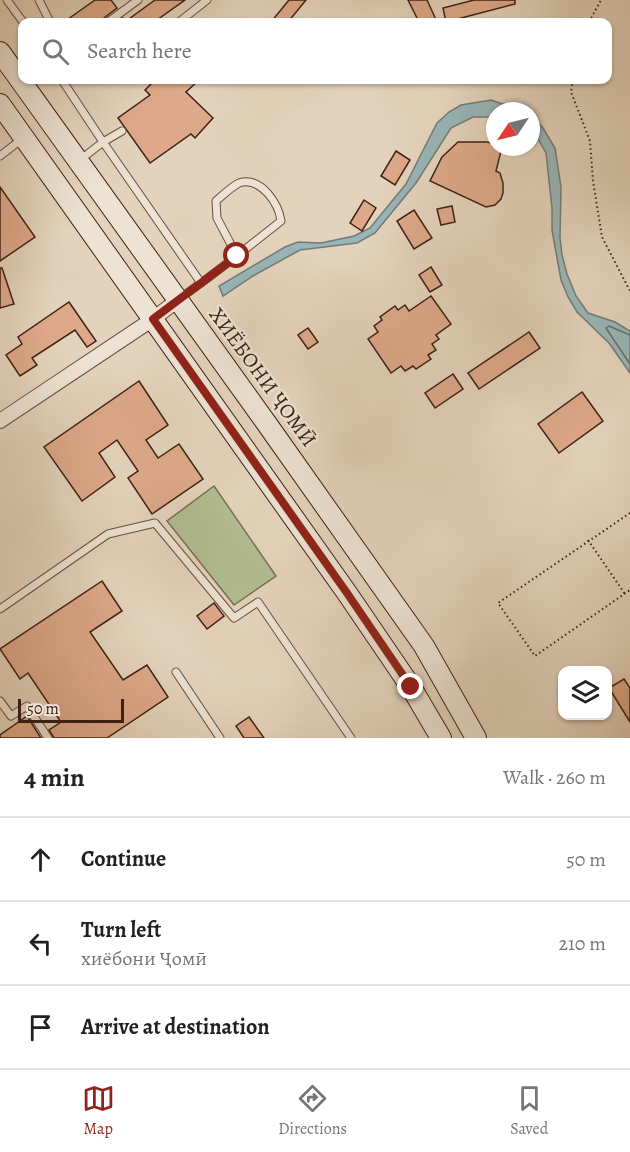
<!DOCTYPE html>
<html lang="en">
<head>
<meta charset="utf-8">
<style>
  :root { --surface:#fff; --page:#f6f6f6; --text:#202124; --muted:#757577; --line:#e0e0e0; --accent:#8f2418 }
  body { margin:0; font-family:Alegreya,serif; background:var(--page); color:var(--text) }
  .controls { position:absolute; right:18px; bottom:18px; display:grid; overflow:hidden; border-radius:12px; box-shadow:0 2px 4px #0004 }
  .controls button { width:54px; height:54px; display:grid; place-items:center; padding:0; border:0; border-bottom:2px solid var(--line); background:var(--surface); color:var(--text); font:30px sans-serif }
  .compass { position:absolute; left:486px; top:102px; width:54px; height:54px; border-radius:50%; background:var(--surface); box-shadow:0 2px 4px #0004; rotate:235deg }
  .scale { position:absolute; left:18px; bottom:15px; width:106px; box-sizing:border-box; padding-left:6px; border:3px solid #3e2113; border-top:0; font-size:16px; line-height:21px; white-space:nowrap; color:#3e2113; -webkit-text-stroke:4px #ede2d3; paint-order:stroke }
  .stop { position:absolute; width:18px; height:18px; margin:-14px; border:4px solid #8f2418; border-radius:50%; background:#fff }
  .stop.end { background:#8f2418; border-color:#fff; box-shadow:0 2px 6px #0008 }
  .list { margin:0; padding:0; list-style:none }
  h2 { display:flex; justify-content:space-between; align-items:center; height:78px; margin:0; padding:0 24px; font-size:26px }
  h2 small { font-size:20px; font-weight:400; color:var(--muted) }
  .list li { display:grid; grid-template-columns:39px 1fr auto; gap:18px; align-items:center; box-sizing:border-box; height:84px; padding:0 24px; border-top:2px solid var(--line) }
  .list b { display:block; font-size:22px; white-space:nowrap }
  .list p { margin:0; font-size:20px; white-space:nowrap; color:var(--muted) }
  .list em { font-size:20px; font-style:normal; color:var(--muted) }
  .icon { flex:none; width:33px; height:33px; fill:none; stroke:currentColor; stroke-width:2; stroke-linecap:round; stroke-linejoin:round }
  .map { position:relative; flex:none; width:630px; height:738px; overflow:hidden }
  .search { position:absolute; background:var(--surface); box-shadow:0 2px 4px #0004; left:18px; right:18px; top:18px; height:66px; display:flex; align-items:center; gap:15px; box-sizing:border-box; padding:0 21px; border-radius:12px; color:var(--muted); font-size:22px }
  .sheet { height:330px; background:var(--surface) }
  nav { display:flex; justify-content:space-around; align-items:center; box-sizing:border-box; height:84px; border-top:2px solid var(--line); background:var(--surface); font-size:16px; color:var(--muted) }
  nav a { display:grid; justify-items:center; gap:3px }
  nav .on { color:var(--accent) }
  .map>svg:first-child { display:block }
  .green { fill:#b2bd92; stroke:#786f52; stroke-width:1.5 }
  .water { fill:#98b6b8; stroke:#747a76; stroke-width:1.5 }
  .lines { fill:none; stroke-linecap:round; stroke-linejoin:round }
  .shore { stroke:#6b6c66; stroke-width:1.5 }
  .building { fill:#dea98a; stroke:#3e2113; stroke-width:1.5 }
  .lane-casing { stroke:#684e3d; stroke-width:9 }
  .street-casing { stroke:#684e3d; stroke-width:16 }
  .secondary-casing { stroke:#3e2113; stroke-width:22 }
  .path { stroke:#3e2113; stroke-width:2; stroke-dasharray:1.5 3; stroke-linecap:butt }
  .lane { stroke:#ede2d3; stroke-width:7 }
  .street { stroke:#ede2d3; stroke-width:14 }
  .secondary { stroke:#ede2d3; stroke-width:20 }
  .route { stroke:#8f2418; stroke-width:8 }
  .labels { text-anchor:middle; stroke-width:5; stroke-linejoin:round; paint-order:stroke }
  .street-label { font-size:21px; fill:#3e2113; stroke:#ede2d3 }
</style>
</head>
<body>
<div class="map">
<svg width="630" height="738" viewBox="0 0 630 738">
  <rect width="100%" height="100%" fill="#e4d3bc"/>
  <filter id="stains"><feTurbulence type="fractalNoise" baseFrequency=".00333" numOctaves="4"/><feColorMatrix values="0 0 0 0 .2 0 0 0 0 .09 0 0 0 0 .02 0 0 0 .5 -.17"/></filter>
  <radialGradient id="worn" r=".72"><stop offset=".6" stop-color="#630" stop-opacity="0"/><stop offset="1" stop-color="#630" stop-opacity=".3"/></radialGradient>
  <path class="green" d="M 214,486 L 276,576 L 234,605 L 167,521 Z"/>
  <g class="water">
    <path d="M 491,100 L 523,111 L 495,111 L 495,117 L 473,117 L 451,128 L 416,183 L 375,233 L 357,243 L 300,250 L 253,276 L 223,296 L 219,286 L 285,247 L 298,242 L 321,243 L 354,236 L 370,228 L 406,184 L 437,123 L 449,112 L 461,105 Z"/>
    <path d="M 531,115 L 543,128 L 555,148 L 561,187 L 560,238 L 562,255 L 567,274 L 576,296 L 588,313 L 615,322 L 630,331 L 630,373 L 609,343 L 577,312 L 568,297 L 561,280 L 552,230 L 552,208 L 546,153 L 538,139 L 531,133 Z"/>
  </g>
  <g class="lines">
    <path class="shore" d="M 630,335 L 609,326 L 606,328 L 630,364"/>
  </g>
  <g class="building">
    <path d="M 95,0 L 111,0 L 117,8 L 104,18 L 102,22 L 64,22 Z"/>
    <path d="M 155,0 L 185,0 L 154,22 L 117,22 L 123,18 L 126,21 Z"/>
    <path d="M 289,0 L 306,0 L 288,22 L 271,22 Z"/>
    <path d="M 408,0 L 427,0 L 437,22 L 419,22 Z"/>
    <path d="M 474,0 L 515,0 L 515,4 L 446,22 L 443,8 Z"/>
    <path d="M 155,80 L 199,80 L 186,92 L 213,118 L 195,138 L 191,134 L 150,163 L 118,118 L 150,95 L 145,90 Z"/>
    <path d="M 458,142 L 487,142 L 495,144 L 495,147 L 502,147 L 496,171 L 500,173 L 503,183 L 503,193 L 501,199 L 495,205 L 486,207 L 430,181 L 442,157 Z"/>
    <path d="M 396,151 L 410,160 L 395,185 L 381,176 Z"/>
    <path d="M 0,187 L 35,237 L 0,261 Z"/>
    <path d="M 364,200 L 376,208 L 362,231 L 350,223 Z"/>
    <path d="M 452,206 L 455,222 L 441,225 L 437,209 Z"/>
    <path d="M 414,210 L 432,238 L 414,249 L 397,221 Z"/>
    <path d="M 431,267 L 442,285 L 430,292 L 419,275 Z"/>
    <path d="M 0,268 L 2,268 L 14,304 L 0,308 Z"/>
    <path d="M 431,296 L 451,324 L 436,335 L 439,339 L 432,344 L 436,350 L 428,355 L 431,359 L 416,369 L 413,366 L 405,371 L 401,366 L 391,373 L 368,339 L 378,332 L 374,326 L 382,320 L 380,317 L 395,306 L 398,310 L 405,305 L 409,311 Z"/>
    <path d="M 69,302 L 96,341 L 87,347 L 75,330 L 32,358 L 37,365 L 20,376 L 6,355 L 22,344 L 18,337 Z"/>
    <path d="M 308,328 L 318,342 L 308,349 L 298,335 Z"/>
    <path d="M 529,332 L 540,348 L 479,389 L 468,373 Z"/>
    <path d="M 453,374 L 463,389 L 435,408 L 425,393 Z"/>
    <path d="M 139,381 L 168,425 L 146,440 L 158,458 L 179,444 L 203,479 L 152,514 L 128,478 L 138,471 L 117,440 L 99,453 L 115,477 L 82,501 L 44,447 Z"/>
    <path d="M 582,392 L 603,421 L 559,453 L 538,424 Z"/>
    <path d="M 102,581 L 122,611 L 90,632 L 123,680 L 147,665 L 168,697 L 107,738 L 54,738 L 49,730 L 61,722 L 28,673 L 20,679 L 0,649 Z"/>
    <path d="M 214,603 L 224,616 L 207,629 L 197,616 Z"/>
    <path d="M 624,679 L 630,688 L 630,722 L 609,688 Z"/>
    <path d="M 27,716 L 41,738 L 0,738 L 0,735 Z"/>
    <path d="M 249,717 L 264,738 L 244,738 L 236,726 Z"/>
  </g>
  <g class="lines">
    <defs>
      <g id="lane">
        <path d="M 7,0 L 23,22"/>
        <path d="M 39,0 L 50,22"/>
        <path d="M 108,22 L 138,0"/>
        <path d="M 179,22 L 207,0"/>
        <path d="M 62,80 L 103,142 L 201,283"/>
        <path d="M 0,156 L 22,139"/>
        <path d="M 80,160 L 103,142 L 122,131"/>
        <path d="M 180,298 C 215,274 248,247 281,221 C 279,204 261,176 239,183 C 231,187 223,195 216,201 L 217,218 L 237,256"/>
        <path d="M 0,609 L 108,534 L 155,523 L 234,618 L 258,602 L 351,738"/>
        <path d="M 176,672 L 220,738"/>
        <path d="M 0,701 L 11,716 L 27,706 L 48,738"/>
      </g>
      <path id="street" d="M 0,421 L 153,319 L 178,300"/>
      <g id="secondary">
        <path d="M 0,52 L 267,424 L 424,646 L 476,738"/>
        <path d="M 0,104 L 347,593 L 411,687 L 441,738"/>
      </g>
    </defs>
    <use href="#lane" class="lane-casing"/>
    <use href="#street" class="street-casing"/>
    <use href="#secondary" class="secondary-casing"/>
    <g class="path">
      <path d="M 589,22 L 601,0"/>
      <path d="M 573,80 L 571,92 L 590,141 L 593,181 L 602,237 L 630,291"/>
      <path d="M 630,513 L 498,603 L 535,656 L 630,590"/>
      <path d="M 588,540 L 625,594"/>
    </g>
    <use href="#lane" class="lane"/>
    <use href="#street" class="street"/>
    <use href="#secondary" class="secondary"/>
  </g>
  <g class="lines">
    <path class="route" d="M 237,256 L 153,319 L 347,593 L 411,687"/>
  </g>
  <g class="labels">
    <g class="street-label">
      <text transform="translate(263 377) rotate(54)" y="7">ХИЁБОНИ ҶОМӢ</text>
    </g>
  </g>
  <rect width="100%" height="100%" filter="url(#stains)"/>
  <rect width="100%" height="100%" fill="url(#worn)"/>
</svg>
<div class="controls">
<button><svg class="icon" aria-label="layers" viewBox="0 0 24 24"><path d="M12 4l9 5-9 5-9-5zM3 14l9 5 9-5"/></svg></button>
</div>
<svg class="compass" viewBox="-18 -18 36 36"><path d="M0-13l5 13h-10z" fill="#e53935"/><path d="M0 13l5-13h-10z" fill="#757577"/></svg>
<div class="scale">50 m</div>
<div class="stop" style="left:237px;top:256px"></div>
<div class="stop end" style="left:411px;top:687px"></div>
<div class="search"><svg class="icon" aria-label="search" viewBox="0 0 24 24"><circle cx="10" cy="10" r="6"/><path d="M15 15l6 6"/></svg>Search here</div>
</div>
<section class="sheet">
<h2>4 min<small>Walk · 260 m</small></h2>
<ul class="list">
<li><svg class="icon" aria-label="ahead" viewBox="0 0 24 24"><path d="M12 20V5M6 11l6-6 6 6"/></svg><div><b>Continue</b></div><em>50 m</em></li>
<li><svg class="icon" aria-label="left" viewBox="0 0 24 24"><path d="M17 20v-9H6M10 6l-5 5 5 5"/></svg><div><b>Turn left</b><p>хиёбони Ҷомӣ</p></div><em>210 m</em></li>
<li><svg class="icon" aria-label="arrive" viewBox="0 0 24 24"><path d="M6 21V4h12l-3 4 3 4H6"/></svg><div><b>Arrive at destination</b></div></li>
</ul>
</section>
<nav>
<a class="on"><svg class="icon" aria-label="map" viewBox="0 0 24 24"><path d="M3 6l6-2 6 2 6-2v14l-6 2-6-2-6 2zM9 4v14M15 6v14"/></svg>Map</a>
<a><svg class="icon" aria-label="directions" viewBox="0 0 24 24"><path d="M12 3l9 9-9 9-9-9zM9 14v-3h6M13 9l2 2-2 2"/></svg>Directions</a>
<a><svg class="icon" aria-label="saved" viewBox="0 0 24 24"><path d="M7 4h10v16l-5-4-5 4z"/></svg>Saved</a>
</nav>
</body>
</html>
